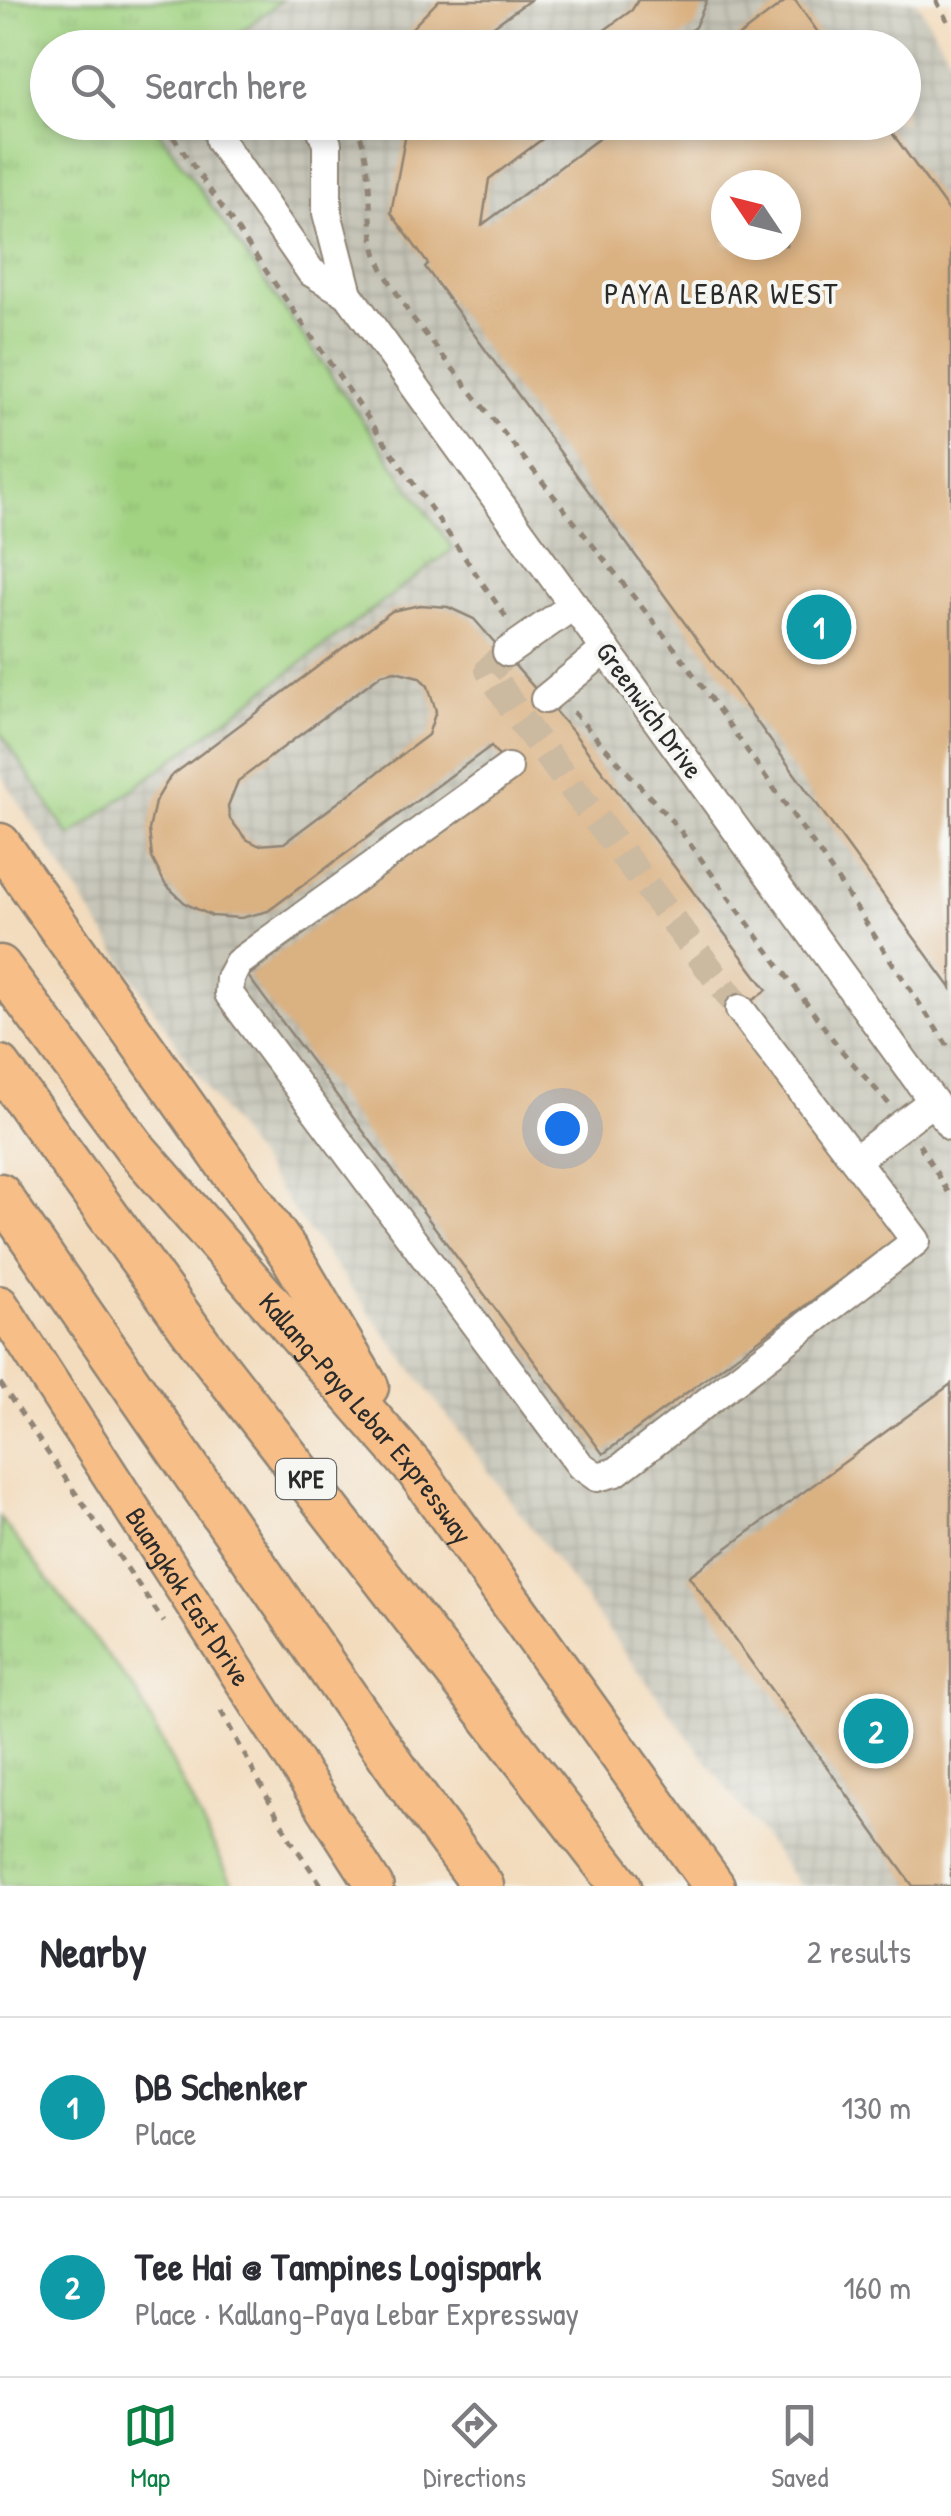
<!DOCTYPE html>
<html lang="en">
<head>
<meta charset="utf-8">
<style>
  :root { --surface:#fff; --page:#f7f7f7; --text:#2b2b33; --muted:#7c7c81; --line:#e1e1e2; --accent:#0b8043 }
  body { margin:0; font-family:"Patrick Hand",sans-serif; background:var(--page); color:var(--text) }
  .compass { position:absolute; left:711px; top:170px; width:90px; height:90px; border-radius:50%; background:var(--surface); box-shadow:0 5px 15px #0003; rotate:305deg }
  .you { position:absolute; left:562px; top:1128px; width:35px; height:35px; margin:-25px; border:8px solid #fff; border-radius:50%; background:#1a73e8; box-shadow:0 0 0 15px #1a73e833 }
  .badge { display:grid; place-items:center; width:65px; height:65px; border-radius:50%; background:var(--accent); color:#fff; font-size:32px; font-weight:700 }
  .pin { position:absolute; translate:-50% -50%; border:5px solid #fff; box-shadow:0 2px 10px #0006 }
  .list { margin:0; padding:0; list-style:none }
  h2 { display:flex; justify-content:space-between; align-items:center; height:130px; margin:0; padding:0 40px; font-size:42px }
  h2 small { font-size:32px; font-weight:400; color:var(--muted) }
  .list li { display:grid; grid-template-columns:65px 1fr auto; gap:30px; align-items:center; box-sizing:border-box; height:180px; padding:0 40px; border-top:2px solid var(--line) }
  .list b { display:block; font-size:38px; white-space:nowrap }
  .list p { margin:0; font-size:32px; white-space:nowrap; color:var(--muted) }
  .list em { font-size:32px; font-style:normal; color:var(--muted) }
  .icon { flex:none; width:55px; height:55px; fill:none; stroke:currentColor; stroke-width:2; stroke-linecap:round; stroke-linejoin:round }
  .map { position:relative; flex:none; width:951px; height:1886px; overflow:hidden }
  .search { position:absolute; background:var(--surface); box-shadow:0 5px 15px #0003; left:30px; right:30px; top:30px; height:110px; display:flex; align-items:center; gap:25px; box-sizing:border-box; padding:0 35px; border-radius:55px; color:var(--muted); font-size:38px }
  .sheet { height:490px; background:var(--surface) }
  nav { display:flex; justify-content:space-around; align-items:center; box-sizing:border-box; height:140px; border-top:2px solid var(--line); background:var(--surface); font-size:28px; color:var(--muted) }
  nav a { display:grid; justify-items:center; gap:5px }
  nav .on { color:var(--accent) }
  .map>svg:first-child { display:block }
  .industrial { fill:url(#industrial-grid); fill-rule:evenodd }
  .grass { fill:url(#grass-tufts); stroke:#667f56; stroke-width:2.5 }
  .building { fill:#dab181; fill-rule:evenodd }
  .lines { fill:none; stroke-linecap:round; stroke-linejoin:round }
  .minor-tunnel { stroke:#cbb9a0; stroke-width:28; stroke-dasharray:28 14; stroke-linecap:butt }
  .minor-casing { stroke:#8f8474; stroke-width:32 }
  .major-casing { stroke:#8f8474; stroke-width:40 }
  .highway-casing { stroke:#8f8474; stroke-width:45 }
  .path { stroke:#8f8474; stroke-width:5; stroke-dasharray:8 8; stroke-linecap:butt }
  .minor { stroke:#fff; stroke-width:28 }
  .major { stroke:#f7be87; stroke-width:35 }
  .highway { stroke:#f7be87; stroke-width:40 }
  .labels { text-anchor:middle; stroke-width:8; stroke-linejoin:round; paint-order:stroke }
  .shield { fill:#f6f6f2; stroke:#686867; stroke-width:2.5 }
  .shield-label { font-size:25px; font-weight:bold; fill:#2b2b2b }
  .street-label { font-size:28px; fill:#2b2b2b; stroke:#f6f6f2 }
  .neighbourhood-label { font-size:30px; letter-spacing:2.5px; fill:#2b2b2b; stroke:#f6f6f2 }
</style>
</head>
<body>
<div class="map">
<svg width="951" height="1886" viewBox="0 0 951 1886">
  <defs>
    <pattern id="industrial-grid" width="8" height="8" patternUnits="userSpaceOnUse" patternTransform="scale(2.5)"><rect width="8" height="8" fill="#c6c5b8"/><path d="M0 4h8M4 0v8" fill="none" stroke="#aaa99e"/></pattern>
    <pattern id="grass-tufts" width="24" height="20" patternUnits="userSpaceOnUse" patternTransform="scale(2.5)"><rect width="24" height="20" fill="#a1d382"/><path d="M3 7l-1-3M5 7V3M7 7l1-3M15 17l-1-3M17 17v-4M19 17l1-3" fill="none" stroke="#8bb570"/></pattern>
  </defs>
  <rect width="100%" height="100%" fill="#f6f6f2"/>
  <filter id="ink" filterUnits="userSpaceOnUse"><feTurbulence type="fractalNoise" baseFrequency=".01" numOctaves="2"/><feDisplacementMap in="SourceGraphic" scale="20" xChannelSelector="R" yChannelSelector="G"/><feConvolveMatrix kernelMatrix="1 2 1 2 8 2 1 2 1" color-interpolation-filters="sRGB"/></filter>
  <filter id="wash" filterUnits="userSpaceOnUse"><feTurbulence type="fractalNoise" baseFrequency=".0048" numOctaves="4" result="noise"/><feDisplacementMap in="SourceGraphic" scale="40" xChannelSelector="R" yChannelSelector="G"/><feGaussianBlur stdDeviation="2.25" result="paint"/><feColorMatrix in="noise" values="0 0 0 0 0 0 0 0 0 0 0 0 0 0 0 0 0 1.4 0 .05"/><feComposite in="paint" operator="in"/></filter>
  <g filter="url(#wash)">
    <rect width="100%" height="100%" fill="#f3dcbd"/>
    <path class="industrial" d="M 0,0 L 916,0 L 951,60 L 951,1886 L 800,1886 L 295,1213 L 189,1063 L 0,773 ZM 48,48 L 904,48 L 904,122 L 48,122 ZM 726,185 L 786,185 L 786,245 L 726,245 Z"/>
    <g class="grass">
      <path d="M 0,0 L 282,0 L 221,47 L 48,48 L 48,122 L 153,123 L 453,549 L 70,837 L 0,732 Z"/>
      <path d="M 0,1518 L 138,1695 L 234,1886 L 0,1886 Z"/>
    </g>
    <g id="blocks">
      <g class="building">
        <path d="M 439,0 L 530,0 L 488,30 L 484,48 L 404,48 L 412,28 Z"/>
        <path d="M 638,0 L 707,0 L 695,27 L 667,48 L 580,48 L 632,10 Z"/>
        <path d="M 787,0 L 795,0 L 829,48 L 723,48 Z"/>
        <path d="M 408,122 L 565,122 L 489,179 L 482,225 L 621,122 L 884,122 L 951,214 L 951,988 L 425,267 L 428,264 L 391,213 ZM 726,185 L 786,185 L 786,245 L 726,245 Z"/>
        <path d="M 420,605 L 448,607 L 474,619 L 573,732 L 767,990 L 733,1014 L 900,1236 L 603,1454 L 248,976 L 514,776 L 491,746 L 268,911 L 241,918 L 212,916 L 186,904 L 165,884 L 152,858 L 149,830 L 155,802 L 170,777 L 392,611 ZM 395,671 L 419,677 L 428,686 L 436,711 L 428,735 L 284,843 L 258,845 L 246,839 L 230,819 L 228,806 L 238,781 L 382,674 Z"/>
        <path d="M 951,1384 L 951,1886 L 913,1886 L 689,1576 Z"/>
      </g>
    </g>
  </g>
  <g filter="url(#ink)">
    <use href="#blocks" fill-opacity="0" stroke="#8f8474" stroke-width="2.5"/>
    <g class="lines">
      <path class="minor-tunnel" d="M 507,652 L 489,670 L 520,719 L 740,1009"/>
      <defs>
        <g id="minor">
          <path d="M 217,122 L 220,141 L 311,272 L 348,294 L 951,1126"/>
          <path d="M 319,122 L 327,144 L 327,213 L 348,294"/>
          <path d="M 507,652 L 574,605"/>
          <path d="M 545,699 L 606,649"/>
          <path d="M 508,768 L 238,963 L 230,978 L 229,994 L 580,1465 L 597,1477 L 616,1472 L 916,1241 L 740,1009"/>
          <path d="M 855,1160 L 933,1101"/>
        </g>
        <g id="major">
          <path id="s1" d="M 0,1304 L 375,1886"/>
        </g>
        <g id="highway">
          <path d="M 0,844 L 291,1256 L 368,1387"/>
          <path id="s2" d="M 0,966 L 136,1149 L 417,1471 L 714,1886"/>
          <path d="M 0,1066 L 201,1344 L 621,1886"/>
          <path d="M 0,1194 L 413,1792 L 483,1886"/>
        </g>
      </defs>
      <use href="#minor" class="minor-casing"/>
      <use href="#major" class="major-casing"/>
      <use href="#highway" class="highway-casing"/>
      <g class="path">
        <path d="M 936,0 L 951,28"/>
        <path d="M 264,48 L 283,48"/>
        <path d="M 168,122 L 169,131 L 506,617"/>
        <path d="M 354,122 C 375,161 366,205 375,248 C 380,270 397,292 408,312 L 679,654 L 821,855 L 951,1051"/>
        <path d="M 573,712 L 679,829 L 840,1049 L 889,1104"/>
        <path d="M 919,1144 L 951,1197"/>
        <path d="M 0,1383 L 164,1622"/>
        <path d="M 221,1711 L 290,1839 L 322,1886"/>
      </g>
      <use href="#minor" class="minor"/>
      <use href="#major" class="major"/>
      <use href="#highway" class="highway"/>
    </g>
  </g>
  <g class="labels">
    <rect class="shield" x="276" y="1459" width="60" height="40" rx="8"/>
    <g class="shield-label">
      <text x="306" y="1488">KPE</text>
    </g>
    <g class="street-label">
      <text transform="translate(650 710) rotate(54)" y="10">Greenwich Drive</text>
      <text dy="10" stroke="none"><textPath href="#s2" startOffset="582">Kallang-Paya Lebar Expressway</textPath></text>
      <text dy="10" stroke="none"><textPath href="#s1" startOffset="348">Buangkok East Drive</textPath></text>
    </g>
    <g class="neighbourhood-label">
      <text x="722" y="304">PAYA LEBAR WEST</text>
    </g>
  </g>
</svg>
<svg class="compass" viewBox="-18 -18 36 36"><path d="M0-13l5 13h-10z" fill="#e53935"/><path d="M0 13l5-13h-10z" fill="#7c7c81"/></svg>
<div class="you"></div>
<div class="pin badge" style="left:819px;top:627px;background:#0f9aa8">1</div>
<div class="pin badge" style="left:876px;top:1731px;background:#0f9aa8">2</div>
<div class="search"><svg class="icon" aria-label="search" viewBox="0 0 24 24"><circle cx="10" cy="10" r="6"/><path d="M15 15l6 6"/></svg>Search here</div>
</div>
<section class="sheet">
<h2>Nearby<small>2 results</small></h2>
<ul class="list">
<li><span class="badge" style="background:#0f9aa8">1</span><div><b>DB Schenker</b><p>Place</p></div><em>130 m</em></li>
<li><span class="badge" style="background:#0f9aa8">2</span><div><b>Tee Hai @ Tampines Logispark</b><p>Place · Kallang-Paya Lebar Expressway</p></div><em>160 m</em></li>
</ul>
</section>
<nav>
<a class="on"><svg class="icon" aria-label="map" viewBox="0 0 24 24"><path d="M3 6l6-2 6 2 6-2v14l-6 2-6-2-6 2zM9 4v14M15 6v14"/></svg>Map</a>
<a><svg class="icon" aria-label="directions" viewBox="0 0 24 24"><path d="M12 3l9 9-9 9-9-9zM9 14v-3h6M13 9l2 2-2 2"/></svg>Directions</a>
<a><svg class="icon" aria-label="saved" viewBox="0 0 24 24"><path d="M7 4h10v16l-5-4-5 4z"/></svg>Saved</a>
</nav>
</body>
</html>
